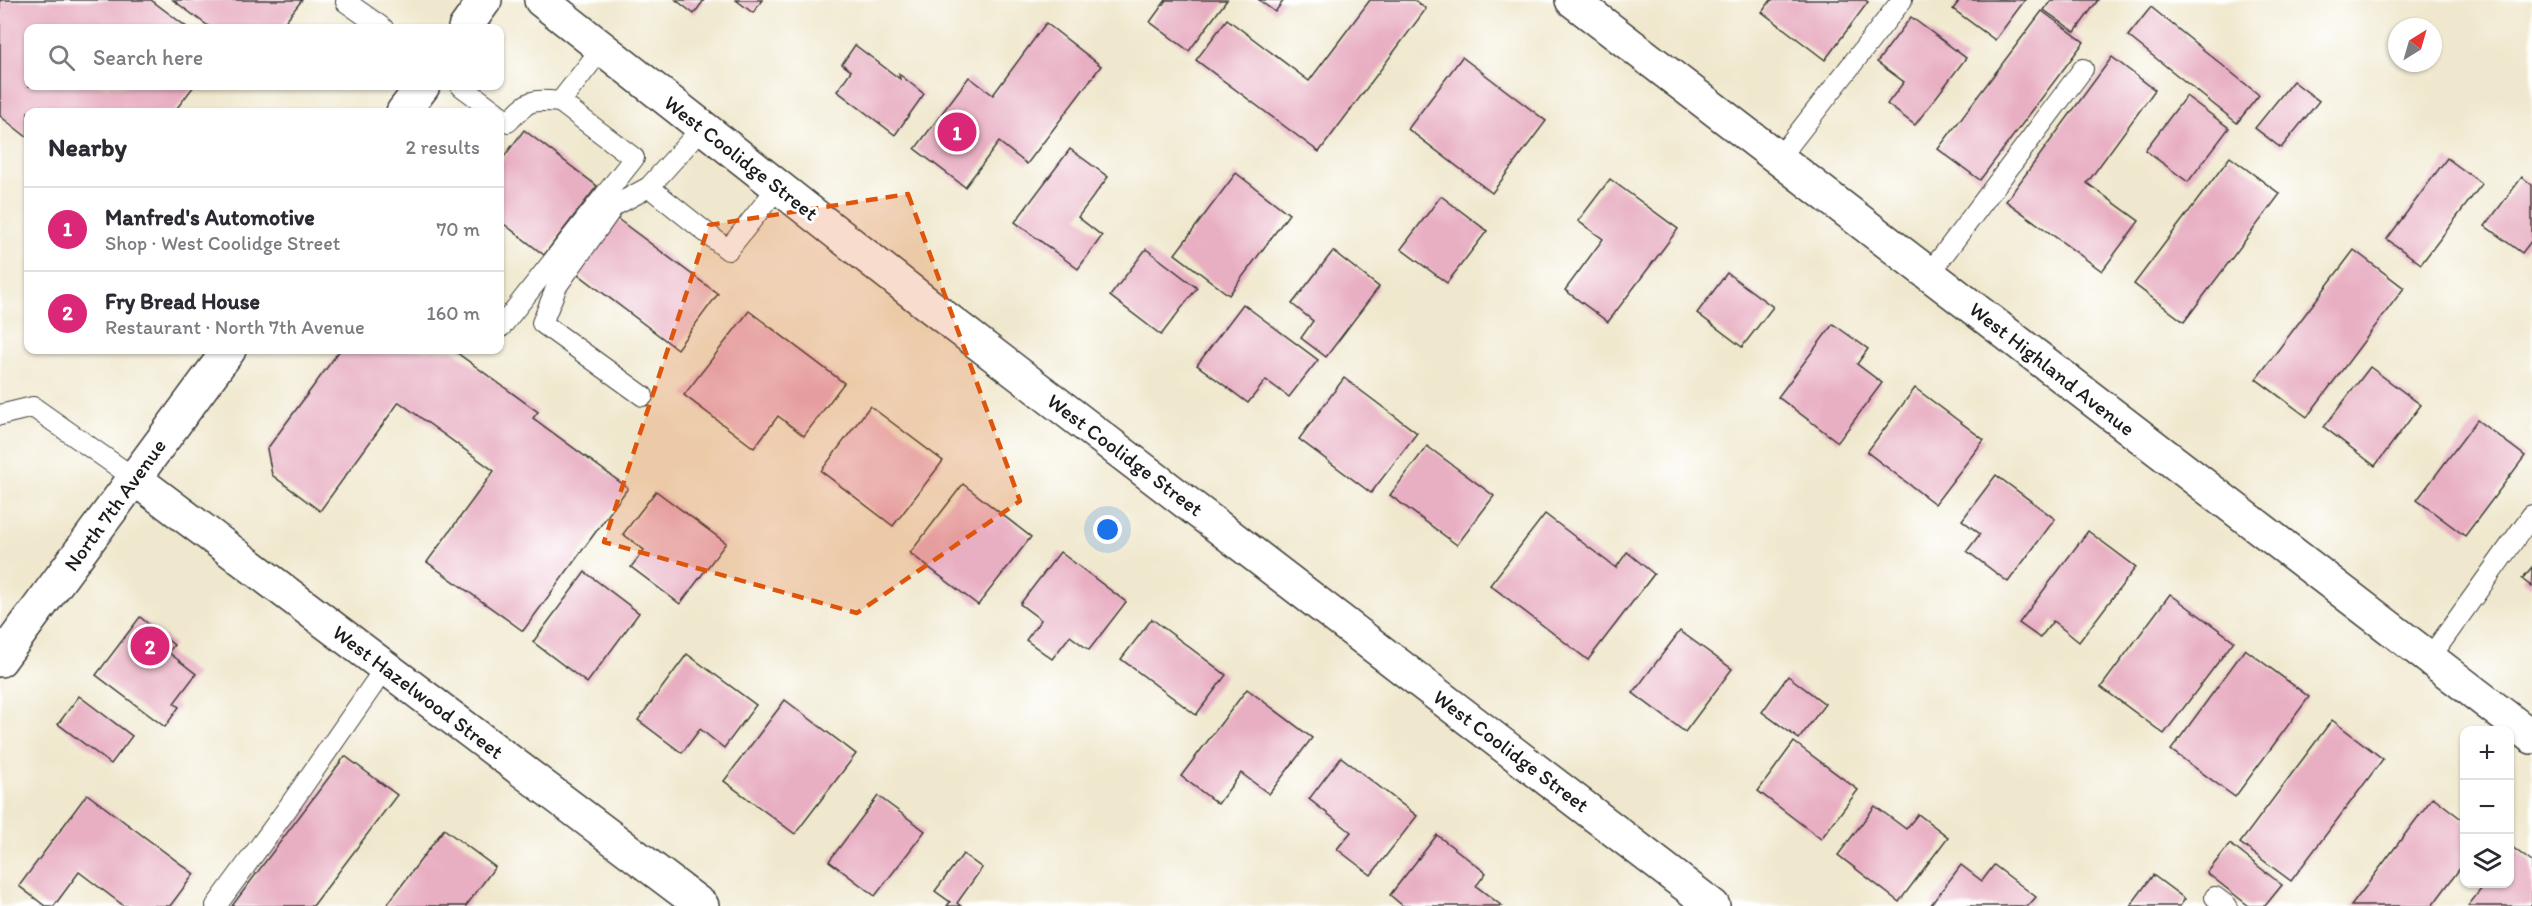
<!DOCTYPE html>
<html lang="en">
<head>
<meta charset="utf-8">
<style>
  :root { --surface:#fff; --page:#f2f2f3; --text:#2b2b33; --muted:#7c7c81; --line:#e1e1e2; --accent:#db2777 }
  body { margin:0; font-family:Itim,sans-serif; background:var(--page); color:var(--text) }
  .controls { position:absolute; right:18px; bottom:18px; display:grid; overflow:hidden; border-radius:12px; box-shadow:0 2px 4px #0004 }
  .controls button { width:54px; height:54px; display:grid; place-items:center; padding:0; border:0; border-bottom:2px solid var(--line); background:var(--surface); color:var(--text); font:30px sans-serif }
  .compass { position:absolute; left:2388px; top:18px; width:54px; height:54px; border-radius:50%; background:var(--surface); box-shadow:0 2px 4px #0004; rotate:37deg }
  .you { position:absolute; left:1108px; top:530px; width:21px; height:21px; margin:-15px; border:4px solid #fff; border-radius:50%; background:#1a73e8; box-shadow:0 0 0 9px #1a73e833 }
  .badge { display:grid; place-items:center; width:39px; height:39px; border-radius:50%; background:var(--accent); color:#fff; font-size:20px; font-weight:700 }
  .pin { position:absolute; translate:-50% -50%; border:3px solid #fff; box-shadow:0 2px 6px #0006 }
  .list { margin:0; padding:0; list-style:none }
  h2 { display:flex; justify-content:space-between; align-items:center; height:78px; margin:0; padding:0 24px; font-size:26px }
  h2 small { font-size:20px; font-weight:400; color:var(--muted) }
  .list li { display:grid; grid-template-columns:39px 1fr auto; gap:18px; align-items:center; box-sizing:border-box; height:84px; padding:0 24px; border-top:2px solid var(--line) }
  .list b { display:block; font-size:22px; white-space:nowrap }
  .list p { margin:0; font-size:20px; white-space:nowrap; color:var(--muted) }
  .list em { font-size:20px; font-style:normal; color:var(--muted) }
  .icon { flex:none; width:33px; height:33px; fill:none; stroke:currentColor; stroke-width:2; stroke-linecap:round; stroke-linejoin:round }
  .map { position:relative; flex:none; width:2532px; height:906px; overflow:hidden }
  .search { position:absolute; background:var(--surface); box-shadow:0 2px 4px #0004; left:24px; top:24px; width:480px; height:66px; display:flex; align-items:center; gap:15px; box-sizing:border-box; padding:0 21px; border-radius:12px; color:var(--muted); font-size:22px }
  .panel { position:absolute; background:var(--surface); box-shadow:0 2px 4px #0004; left:24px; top:108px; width:480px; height:246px; border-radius:12px }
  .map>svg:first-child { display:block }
  .building { fill:#e8afc2 }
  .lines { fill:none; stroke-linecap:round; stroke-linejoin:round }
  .lane-casing { stroke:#3c3b37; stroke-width:22 }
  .street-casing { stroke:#3c3b37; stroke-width:36 }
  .secondary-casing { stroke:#3c3b37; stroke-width:36 }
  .lane { stroke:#fff; stroke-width:20 }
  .street { stroke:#fff; stroke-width:33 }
  .secondary { stroke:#fff; stroke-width:33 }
  .marked { fill:#de560d; fill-opacity:0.2; stroke:#de560d; stroke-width:4.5; stroke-dasharray:12 8; stroke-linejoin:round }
  .labels { text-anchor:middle; stroke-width:6; stroke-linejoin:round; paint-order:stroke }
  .street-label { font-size:21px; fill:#1c1c1c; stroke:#fff }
</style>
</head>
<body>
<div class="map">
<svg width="2532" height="906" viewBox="0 0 2532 906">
  <rect width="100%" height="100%" fill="#fff"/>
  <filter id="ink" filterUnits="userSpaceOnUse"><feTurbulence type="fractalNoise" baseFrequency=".0167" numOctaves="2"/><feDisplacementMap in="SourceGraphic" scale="12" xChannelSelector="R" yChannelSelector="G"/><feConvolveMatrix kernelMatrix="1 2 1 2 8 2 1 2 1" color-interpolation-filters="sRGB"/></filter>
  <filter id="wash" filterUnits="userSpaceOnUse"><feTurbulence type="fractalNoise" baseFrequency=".008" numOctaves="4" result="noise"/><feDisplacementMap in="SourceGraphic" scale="24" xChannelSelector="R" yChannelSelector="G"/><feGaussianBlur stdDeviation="1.35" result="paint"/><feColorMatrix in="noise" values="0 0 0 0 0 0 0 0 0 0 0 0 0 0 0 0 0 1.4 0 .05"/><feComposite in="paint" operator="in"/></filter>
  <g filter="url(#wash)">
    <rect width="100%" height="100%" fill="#f0e8ce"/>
    <g id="blocks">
      <g class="building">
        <path d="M 0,0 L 151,0 L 188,28 L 28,28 L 28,86 L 194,86 L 174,112 L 28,112 L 28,138 L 0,116 Z"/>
        <path d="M 173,0 L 302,0 L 280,28 L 211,28 Z"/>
        <path d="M 676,0 L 704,0 L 694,14 Z"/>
        <path d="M 736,0 L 762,0 L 753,13 Z"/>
        <path d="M 1166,0 L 1227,0 L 1189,51 L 1150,22 Z"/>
        <path d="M 1259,0 L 1284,0 L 1275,12 Z"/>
        <path d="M 1370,0 L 1414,0 L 1426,9 L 1319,152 L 1196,60 L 1227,19 L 1309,81 Z"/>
        <path d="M 1771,0 L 1865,0 L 1868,2 L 1825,60 L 1762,12 Z"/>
        <path d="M 1960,0 L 2025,0 L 1995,40 L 1953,9 Z"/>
        <path d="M 2051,0 L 2098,0 L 2075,32 L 2044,10 Z"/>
        <path d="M 2151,7 L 2259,95 L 2237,123 L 2128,36 Z"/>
        <path d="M 2042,11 L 2084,42 L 1980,180 L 1938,149 Z"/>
        <path d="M 1911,17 L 1966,58 L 1915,125 L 1887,104 L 1904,82 L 1877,62 Z"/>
        <path d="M 1046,23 L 1101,66 L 1027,164 L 999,142 L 965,187 L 915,149 L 969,77 L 993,95 Z"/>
        <path d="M 855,45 L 900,79 L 899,74 L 924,94 L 895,135 L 837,91 L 851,71 L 842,64 Z"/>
        <path d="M 1462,57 L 1546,121 L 1492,193 L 1408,129 Z"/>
        <path d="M 2112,57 L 2155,90 L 2087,183 L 2139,221 L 2102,271 L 2006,201 Z"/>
        <path d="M 2293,81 L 2319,101 L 2281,148 L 2255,128 Z"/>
        <path d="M 2186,96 L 2229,128 L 2188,182 L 2145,150 Z"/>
        <path d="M 524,130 L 597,186 L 544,255 L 500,221 L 500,162 Z"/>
        <path d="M 1070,149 L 1108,177 L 1078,217 L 1102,236 L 1078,269 L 1015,222 Z"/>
        <path d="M 2230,157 L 2280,194 L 2184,322 L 2134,284 Z"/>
        <path d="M 2447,158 L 2482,184 L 2421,264 L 2387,239 Z"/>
        <path d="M 1236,173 L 1289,214 L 1229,295 L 1175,254 Z"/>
        <path d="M 2522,177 L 2532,185 L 2532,240 L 2522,253 L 2485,226 Z"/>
        <path d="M 1610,179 L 1678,229 L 1608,322 L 1565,290 L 1603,239 L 1578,221 Z"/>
        <path d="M 1441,196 L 1487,231 L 1447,283 L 1401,249 Z"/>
        <path d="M 615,217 L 718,294 L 677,349 L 574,271 Z"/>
        <path d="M 1146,249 L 1197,288 L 1161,335 L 1110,296 Z"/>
        <path d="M 2354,250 L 2404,288 L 2307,417 L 2256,379 Z"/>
        <path d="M 1333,251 L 1379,287 L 1326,357 L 1301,338 L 1313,321 L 1292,304 Z"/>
        <path d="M 1727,273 L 1773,307 L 1742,347 L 1697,313 Z"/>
        <path d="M 1243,304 L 1318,360 L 1289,397 L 1266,380 L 1248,403 L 1197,365 Z"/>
        <path d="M 749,311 L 844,383 L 804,436 L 778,416 L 754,448 L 684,395 Z"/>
        <path d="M 1833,324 L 1868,349 L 1857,364 L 1882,383 L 1838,442 L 1778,397 Z"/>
        <path d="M 340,350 L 453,350 L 538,412 L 533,418 L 628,488 L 523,631 L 427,562 L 494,471 L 399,402 L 320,511 L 272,475 L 267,449 Z"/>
        <path d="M 2370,367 L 2421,405 L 2375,466 L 2324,427 Z"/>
        <path d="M 1344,378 L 1417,433 L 1371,493 L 1299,439 Z"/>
        <path d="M 1915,388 L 1984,440 L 1935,504 L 1867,452 Z"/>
        <path d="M 870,406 L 943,461 L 893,526 L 821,471 Z"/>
        <path d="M 2477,420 L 2525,456 L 2465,536 L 2417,500 Z"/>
        <path d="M 1427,446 L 1494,496 L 1457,545 L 1390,495 Z"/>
        <path d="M 1996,475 L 2055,519 L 2008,582 L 1967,551 L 1980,534 L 1962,520 Z"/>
        <path d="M 963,484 L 1031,537 L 978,605 L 910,553 Z"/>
        <path d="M 656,491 L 726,543 L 680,604 L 631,567 L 644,550 L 623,534 Z"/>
        <path d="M 1545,514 L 1616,568 L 1627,552 L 1654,574 L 1588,660 L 1490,585 Z"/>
        <path d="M 2088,531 L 2136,567 L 2079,642 L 2053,621 L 2040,638 L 2019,623 Z"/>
        <path d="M 1060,552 L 1126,602 L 1089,650 L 1070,636 L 1052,659 L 1026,640 L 1041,620 L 1020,604 Z"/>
        <path d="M 2532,567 L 2532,587 L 2522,579 Z"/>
        <path d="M 585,572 L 639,613 L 587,683 L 533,642 Z"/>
        <path d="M 2170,594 L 2234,641 L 2164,734 L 2101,687 Z"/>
        <path d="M 140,617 L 174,645 L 168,652 L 196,674 L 174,703 L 179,707 L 165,727 L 96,675 Z"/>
        <path d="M 1152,619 L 1226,675 L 1196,715 L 1121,659 Z"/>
        <path d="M 1680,631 L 1732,669 L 1685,732 L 1633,693 Z"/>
        <path d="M 2245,649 L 2309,697 L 2235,797 L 2171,750 Z"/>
        <path d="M 687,654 L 756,705 L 724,748 L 700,729 L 682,753 L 638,720 Z"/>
        <path d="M 1788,676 L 1825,704 L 1799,739 L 1762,712 Z"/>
        <path d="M 1247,689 L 1312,738 L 1269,794 L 1241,773 L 1218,804 L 1181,776 Z"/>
        <path d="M 79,696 L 132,736 L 111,764 L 58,724 Z"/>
        <path d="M 785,700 L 856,754 L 795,834 L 724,781 Z"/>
        <path d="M 2332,720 L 2383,759 L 2291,881 L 2240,843 Z"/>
        <path d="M 1794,742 L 1858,790 L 1821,839 L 1758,791 Z"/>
        <path d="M 345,756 L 397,795 L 313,906 L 232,906 Z"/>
        <path d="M 1341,757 L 1417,816 L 1371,875 L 1337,849 L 1351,832 L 1309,799 Z"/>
        <path d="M 87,794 L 194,874 L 170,906 L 124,906 L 79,872 L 54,906 L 45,906 L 19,886 Z"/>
        <path d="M 878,796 L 925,831 L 875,896 L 829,861 Z"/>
        <path d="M 2433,797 L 2464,821 L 2464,863 L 2432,906 L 2351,906 Z"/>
        <path d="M 1875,806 L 1906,829 L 1918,814 L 1948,837 L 1899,902 L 1838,855 Z"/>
        <path d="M 444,829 L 495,867 L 466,906 L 386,906 Z"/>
        <path d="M 1437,835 L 1486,873 L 1476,886 L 1502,906 L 1403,906 L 1390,895 Z"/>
        <path d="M 2230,844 L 2282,885 L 2265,906 L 2249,906 L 2207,873 Z"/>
        <path d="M 2512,847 L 2532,862 L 2532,906 L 2468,906 L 2485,884 L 2510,884 L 2510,851 Z"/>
        <path d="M 963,854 L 982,868 L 957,903 L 961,906 L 947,906 L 950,902 L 935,891 Z"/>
        <path d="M 1961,865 L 1982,881 L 1994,865 L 2036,897 L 2028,906 L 1930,906 Z"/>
        <path d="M 2153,875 L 2185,899 L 2180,906 L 2130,906 Z"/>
      </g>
    </g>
  </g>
  <g filter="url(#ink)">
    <use href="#blocks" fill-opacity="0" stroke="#3c3b37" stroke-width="1.5"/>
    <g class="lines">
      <defs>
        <g id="lane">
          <path d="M 346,2 L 383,28"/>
          <path d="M 461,86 L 496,112"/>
          <path d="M 500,115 L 508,122 C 529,100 529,99 560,102"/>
          <path d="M 1779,158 L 1902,0"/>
          <path d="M 649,187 L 728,250 L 778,187"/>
          <path d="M 1929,274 L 2083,69"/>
          <path d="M 500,326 L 501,327 L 634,158 L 560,102 L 602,48"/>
          <path d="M 643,396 L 542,323 L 557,286 L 614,206 L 649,187 L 702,128"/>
          <path d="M 0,415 L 33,407 L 134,478"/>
          <path d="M 2429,659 L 2532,515"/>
          <path d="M 2215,897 L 2227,906"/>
          <path d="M 216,906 L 287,809 L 385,668"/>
        </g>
        <g id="street">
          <path d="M 541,0 L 926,303 L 1713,906"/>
          <path d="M 1572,0 L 2532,737"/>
          <path d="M 134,478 L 702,906"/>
        </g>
        <g id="secondary">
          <path d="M 465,28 L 485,0"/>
          <path d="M 403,112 L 423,86"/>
          <path d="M 0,660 L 229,350"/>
        </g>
      </defs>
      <use href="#lane" class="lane-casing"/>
      <use href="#street" class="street-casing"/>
      <use href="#secondary" class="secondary-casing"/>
      <use href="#lane" class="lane"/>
      <use href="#street" class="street"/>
      <use href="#secondary" class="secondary"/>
    </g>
  </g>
  <path class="marked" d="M 908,194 L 1020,501 L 857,613 L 604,542 L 709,225 Z"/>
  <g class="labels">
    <g class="street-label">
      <text transform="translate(741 158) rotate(38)" y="7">West Coolidge Street</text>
      <text transform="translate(2052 369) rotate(38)" y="7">West Highland Avenue</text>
      <text transform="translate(1125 455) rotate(37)" y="7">West Coolidge Street</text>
      <text transform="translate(115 505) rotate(-54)" y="7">North 7th Avenue</text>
      <text transform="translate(418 692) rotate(37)" y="7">West Hazelwood Street</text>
      <text transform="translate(1511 751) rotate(37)" y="7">West Coolidge Street</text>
    </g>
  </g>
</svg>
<div class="controls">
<button>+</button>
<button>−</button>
<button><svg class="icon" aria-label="layers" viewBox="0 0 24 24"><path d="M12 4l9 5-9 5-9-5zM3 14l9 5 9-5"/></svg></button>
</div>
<svg class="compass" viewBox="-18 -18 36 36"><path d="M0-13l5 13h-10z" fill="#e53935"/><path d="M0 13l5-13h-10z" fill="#7c7c81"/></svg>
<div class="you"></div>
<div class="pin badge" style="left:957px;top:132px">1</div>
<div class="pin badge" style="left:150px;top:646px">2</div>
<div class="search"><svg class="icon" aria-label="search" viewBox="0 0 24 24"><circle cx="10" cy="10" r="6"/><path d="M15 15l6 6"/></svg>Search here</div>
<section class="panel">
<h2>Nearby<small>2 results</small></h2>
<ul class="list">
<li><span class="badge">1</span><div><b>Manfred's Automotive</b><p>Shop · West Coolidge Street</p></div><em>70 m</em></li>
<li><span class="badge">2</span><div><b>Fry Bread House</b><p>Restaurant · North 7th Avenue</p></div><em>160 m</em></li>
</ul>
</section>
</div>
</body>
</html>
